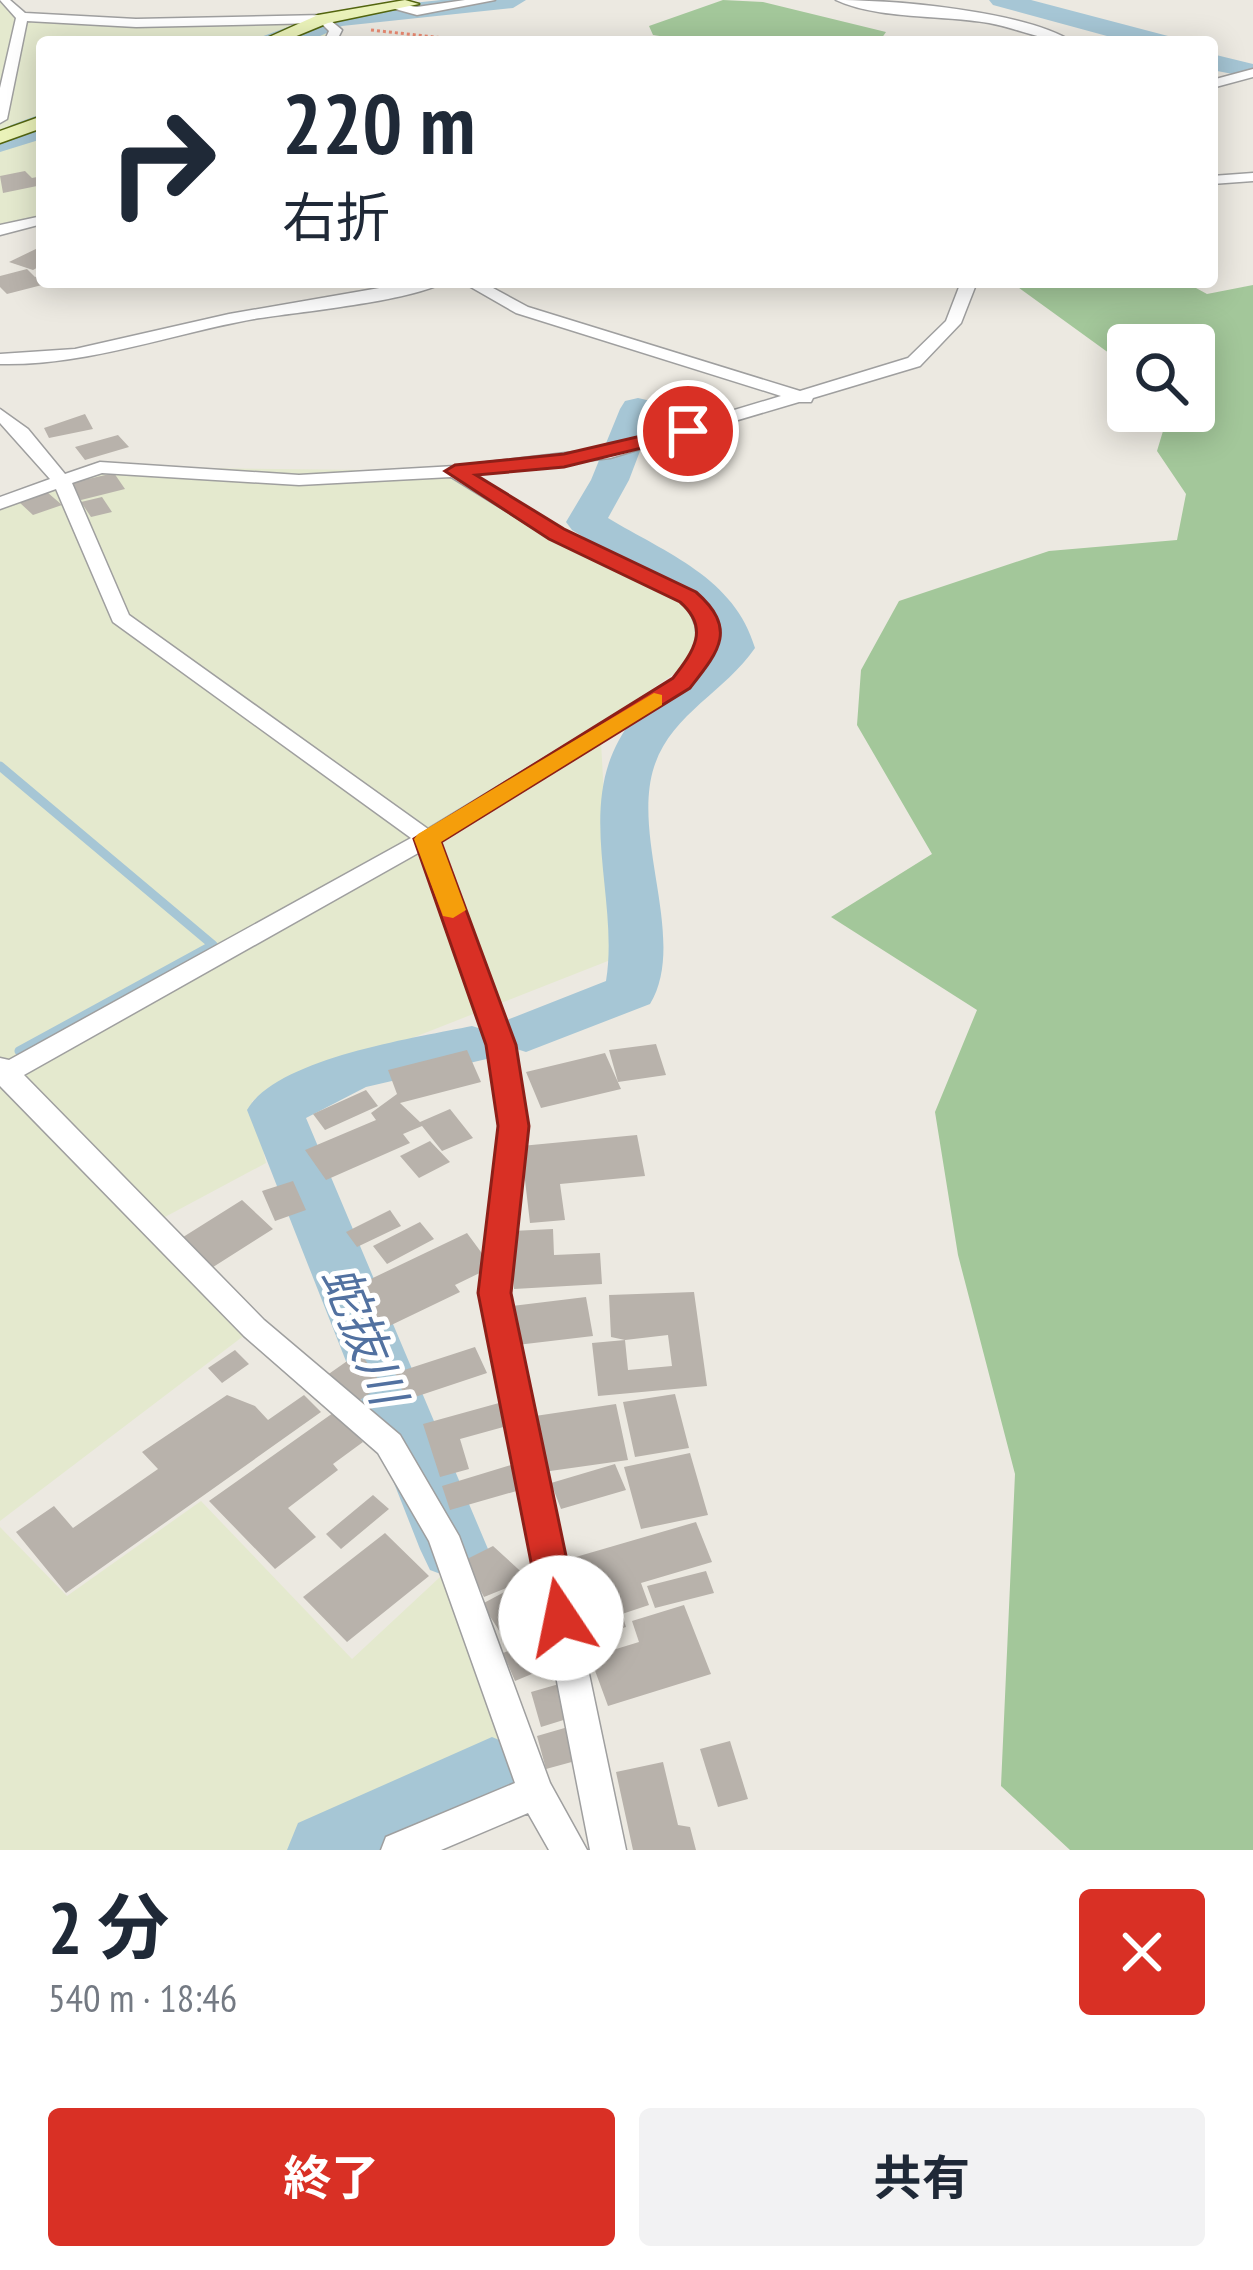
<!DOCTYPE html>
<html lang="ja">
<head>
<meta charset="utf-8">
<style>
  :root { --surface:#fff; --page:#f2f2f3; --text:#1f2937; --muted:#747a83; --accent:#d93025 }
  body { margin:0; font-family:"PT Sans Narrow","Noto Sans JP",sans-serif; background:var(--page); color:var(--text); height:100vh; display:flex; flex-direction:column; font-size:45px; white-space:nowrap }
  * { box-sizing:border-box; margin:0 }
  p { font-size:39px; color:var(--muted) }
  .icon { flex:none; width:66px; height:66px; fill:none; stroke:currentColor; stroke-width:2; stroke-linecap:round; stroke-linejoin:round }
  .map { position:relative; height:1850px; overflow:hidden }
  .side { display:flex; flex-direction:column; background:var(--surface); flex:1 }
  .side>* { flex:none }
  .guide { position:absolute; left:36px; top:36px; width:1182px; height:252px; border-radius:12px; box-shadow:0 6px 30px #0003; background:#fff; color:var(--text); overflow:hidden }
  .controls { position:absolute; left:1107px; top:324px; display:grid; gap:24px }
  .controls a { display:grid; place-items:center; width:108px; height:108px; border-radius:12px; background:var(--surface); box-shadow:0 6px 30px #0003; font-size:60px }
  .pin { position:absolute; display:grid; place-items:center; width:102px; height:102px; color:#fff; margin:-51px; border:6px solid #fff; border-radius:50%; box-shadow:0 3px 12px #0007 }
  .me { position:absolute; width:132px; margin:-66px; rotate:349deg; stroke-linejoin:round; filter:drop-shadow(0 0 9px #0008) }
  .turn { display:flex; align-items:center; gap:42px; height:252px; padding:0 48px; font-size:54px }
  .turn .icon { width:156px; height:156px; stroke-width:2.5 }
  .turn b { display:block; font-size:84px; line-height:102px }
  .round { display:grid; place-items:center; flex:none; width:126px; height:126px; border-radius:12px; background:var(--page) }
  .overview { display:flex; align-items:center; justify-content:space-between; height:204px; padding:0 48px }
  h1 { font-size:72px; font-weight:700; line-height:90px }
  .button { display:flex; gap:24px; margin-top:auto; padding:24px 48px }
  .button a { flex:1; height:138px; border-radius:12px; background:var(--accent); color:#fff; font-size:48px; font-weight:700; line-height:138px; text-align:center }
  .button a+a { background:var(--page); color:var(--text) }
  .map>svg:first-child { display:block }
  .farmland { fill:#e4e9ce }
  .forest { fill:#a3c79a }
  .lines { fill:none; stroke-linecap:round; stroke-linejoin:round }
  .stream-far1 { stroke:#a6c6d5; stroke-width:4.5 }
  .stream { stroke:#a6c6d5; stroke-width:9 }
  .river { fill:#a6c6d5; fill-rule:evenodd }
  .building { fill:#b8b2ab; fill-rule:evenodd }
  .street-casing { stroke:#9f9f9f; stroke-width:3 }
  .secondary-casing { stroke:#53650f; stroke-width:3 }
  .path { stroke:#eb8b73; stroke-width:3; stroke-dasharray:3 3; stroke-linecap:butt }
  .street { fill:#fff; fill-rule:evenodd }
  .secondary { fill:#eaf2b9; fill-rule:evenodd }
  .route { fill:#d93025; stroke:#8d1f18; stroke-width:3 }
  .slow { fill:#f59e0b }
  .labels { text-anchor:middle; stroke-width:10; stroke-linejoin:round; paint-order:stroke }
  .near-water-label { font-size:48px; font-style:italic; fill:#5271a0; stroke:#fff }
</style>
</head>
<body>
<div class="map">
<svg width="1253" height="1850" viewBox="0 0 1253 1850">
  <rect width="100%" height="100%" fill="#ece9e1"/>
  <!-- farmland -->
  <path class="farmland" d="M0 1 11 3 23 17 136 23 324 19 336 30 330 42H42V220L0 230Z
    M100 467 455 471 557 534 688 597 706 652 600 724 613 959 252 1101 266 1163 150 1225 254 1328 0 1521V503Z
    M201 1501 352 1659 454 1564 536 1792 399 1850H0V1527L67 1596Z"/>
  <!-- forest -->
  <path class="forest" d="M723 0 763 2 886 32 879 42H698L653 35 649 26Z
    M1011 282H1185L1207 294 1253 285V1850H1070L1001 1786 1015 1474 958 1255 935 1112 977 1010 831 917 932 854 857 725 861 670 899 601 1049 551 1177 540 1186 494 1157 451 1169 411H1194V392L1203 390 1194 385V345H1128V361L1113 356Z"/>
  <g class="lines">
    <!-- stream-far1 -->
    <path class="stream-far1" d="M254 42 294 27
      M12 127 42 116"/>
    <!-- stream -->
    <path class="stream" d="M0 766 213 945 19 1051"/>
    <!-- river -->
    <path class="river" d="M441 0H526L513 8 342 26 307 42H272L337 11Z
      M989 0H1031L1168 36 1172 42H1129L993 5Z
      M1212 54 1253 64V78L1212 70Z
      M42 120V139L0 152V133Z
      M638 398 651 401 656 409 629 480 608 518C666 553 735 578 755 648 725 692 671 714 654 767 631 839 688 941 650 1004L526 1052 507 1046 499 1033 507 1020 606 981C619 902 578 814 619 740 640 702 680 675 711 646 696 588 619 560 572 530L566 522 591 480 620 409 625 401Z
      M472 1026 491 1032 499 1045 491 1058 366 1087 306 1118 488 1549 478 1570 454 1579 430 1570 420 1549 247 1110C277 1058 415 1038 472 1026Z
      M492 1737 518 1748 529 1773 518 1798 408 1850H287L298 1823Z"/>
  </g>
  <!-- building -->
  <path class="building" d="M25 171 32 178 42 176V191L37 186 3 193 0 176Z
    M42 246V265L33 270 9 262Z
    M27 269 35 277 42 275V285L7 294 0 287V276Z
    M85 414 93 429 49 438 44 428Z
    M118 435 129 447 85 460 75 447Z
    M114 473 125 489 81 500 71 483Z
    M47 492 62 505 33 515 19 502Z
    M102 497 112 512 91 517 81 502Z
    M656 1044 666 1075 618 1082 609 1050Z
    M467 1050 481 1082 400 1103 420 1122 450 1109 473 1138 442 1151 422 1126 403 1134 410 1143 326 1180 305 1150 376 1120 371 1113 397 1094 388 1070Z
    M605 1053 621 1089 541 1108 526 1072Z
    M366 1090 378 1106 325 1130 313 1114Z
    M637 1135 645 1176 560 1184 565 1220 530 1223 521 1146Z
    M430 1141 450 1162 419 1178 400 1156Z
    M293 1181 306 1210 275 1221 262 1191Z
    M242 1200 273 1229 210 1269 180 1239Z
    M390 1210 401 1226 357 1247 346 1232Z
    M420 1222 434 1239 387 1264 373 1246Z
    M553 1229 554 1255 600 1253 602 1284 514 1289 512 1231Z
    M467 1233 492 1267 455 1285 460 1292 383 1329 354 1287Z
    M694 1292 707 1386 598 1396 592 1343 625 1340 611 1337 609 1295ZM668 1335 672 1366 628 1370 625 1340Z
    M586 1297 593 1336 517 1345 512 1306Z
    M475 1347 487 1373 406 1400 395 1373Z
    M235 1350 249 1364 222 1383 208 1368Z
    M360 1352 382 1385 357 1402 323 1378Z
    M675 1394 689 1448 635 1457 623 1402Z
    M227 1395 255 1406 268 1420 304 1395 321 1412 66 1593 16 1532 54 1506 73 1528 158 1469 142 1452Z
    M499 1403 507 1426 460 1439 469 1469 440 1477 423 1424Z
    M616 1404 628 1460 543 1472 535 1416Z
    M333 1413 363 1442 333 1464 338 1470 288 1508 316 1537 275 1569 209 1501Z
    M690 1453 708 1515 641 1529 624 1467Z
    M615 1464 626 1490 561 1509 551 1483Z
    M511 1465 520 1490 450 1510 442 1486Z
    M373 1495 389 1509 341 1549 326 1534Z
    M696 1522 712 1562 641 1583 649 1605 622 1614 626 1627 589 1637 562 1561Z
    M385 1533 429 1576 347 1642 303 1597Z
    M493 1546 529 1579 484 1597 465 1560Z
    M706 1571 714 1593 655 1608 647 1586Z
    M529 1579 549 1608 502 1635 482 1604Z
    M684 1605 711 1674 608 1706 590 1657 639 1642 632 1621Z
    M545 1636 558 1663 515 1681 503 1653Z
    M559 1684 570 1718 541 1727 531 1692Z
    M568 1727 579 1760 546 1769 537 1736Z
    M730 1741 748 1799 718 1807 700 1749Z
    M663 1762 678 1825 690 1827 696 1850H633L616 1772Z"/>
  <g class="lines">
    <defs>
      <path id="street" d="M0 0H10L25 13 136 19 324 15 342 30 336 42H324L329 31 321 23 136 27 27 21 7 119 0 123V88L16 18Z
        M465 0H495L417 15 388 7 394 3 417 7Z
        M836 0C895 0 1025 11 1073 42 1045 42 1017 28 989 23 944 15 875 19 836 0Z
        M1253 69V77L1212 88V80Z
        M1253 173V181L1212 184V176Z
        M42 216V224L0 235V225Z
        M414 282H444C413 301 297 312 254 319 170 334 87 366 0 364V354L75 349 229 314Z
        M462 282H482L528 307 800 391 908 358 946 321 961 282H977L961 323 920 366 813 398 811 402H799L610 458 473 474 564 530 695 593C732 631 719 650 689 687L439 841 514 1045 527 1126 509 1293 626 1850H590L481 1293 501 1126 488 1045 420 852 24 1075 264 1320 400 1435 459 1536 550 1783 587 1850H549L528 1813 441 1850H381L386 1837 515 1783 429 1541 378 1453 244 1336 0 1086V1058L9 1060 411 838 113 622 56 489 0 509V497L50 479 0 423V409L28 429 65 474 100 462 299 475 455 466 608 448 781 396 516 313ZM102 473 299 485 451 477 550 538 681 601C708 630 696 651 675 679L428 829 129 615 72 483Z"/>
      <path id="secondary" d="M405 0 419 4 328 23 282 42H258L318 15Z
        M42 116V128L0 143V131Z"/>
    </defs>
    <!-- street casing -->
    <use href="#street" class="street-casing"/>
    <!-- secondary casing -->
    <use href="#secondary" class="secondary-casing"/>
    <!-- path -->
    <path class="path" d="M371 30 480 42"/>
    <!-- street -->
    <use href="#street" class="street"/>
    <!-- secondary -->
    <use href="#secondary" class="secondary"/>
  </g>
  <!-- route -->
  <path class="route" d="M688 425 698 431 695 435 564 467 476 475 564 529 696 592C738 629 719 651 690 688L441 842 516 1045 529 1126 511 1293 579 1618 574 1630 561 1635 547 1630 542 1618 478 1293 498 1126 486 1045 414 839 673 678C694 651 710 628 680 602L549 539 445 471 455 465 564 454Z"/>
  <!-- slow -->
  <path class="slow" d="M654 693 662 695V705L441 842 466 910 453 918 443 916 414 839 418 834Z"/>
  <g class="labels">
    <!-- near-water labels -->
    <g class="near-water-label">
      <text transform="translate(364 1335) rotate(68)" y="17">蛇抜川</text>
    </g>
  </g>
</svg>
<div class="controls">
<a><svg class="icon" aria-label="search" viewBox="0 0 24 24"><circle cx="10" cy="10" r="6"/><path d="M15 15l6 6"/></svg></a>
</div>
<div class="pin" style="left:688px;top:431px;background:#d93025"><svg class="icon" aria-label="arrive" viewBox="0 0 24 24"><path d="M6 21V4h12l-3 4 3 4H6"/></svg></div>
<svg class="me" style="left:561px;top:1618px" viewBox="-20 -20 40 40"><circle r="19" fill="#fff"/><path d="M0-13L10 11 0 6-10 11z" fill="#d93025"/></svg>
<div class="guide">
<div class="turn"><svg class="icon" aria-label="right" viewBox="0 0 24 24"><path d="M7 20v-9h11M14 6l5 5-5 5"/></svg><div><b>220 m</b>右折</div></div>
</div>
</div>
<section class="side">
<div class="overview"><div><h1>2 分</h1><p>540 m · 18:46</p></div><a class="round" style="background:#d93025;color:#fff"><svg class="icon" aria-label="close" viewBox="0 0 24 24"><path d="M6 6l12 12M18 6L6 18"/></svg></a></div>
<div class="button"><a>終了</a><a>共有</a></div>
</section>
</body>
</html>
